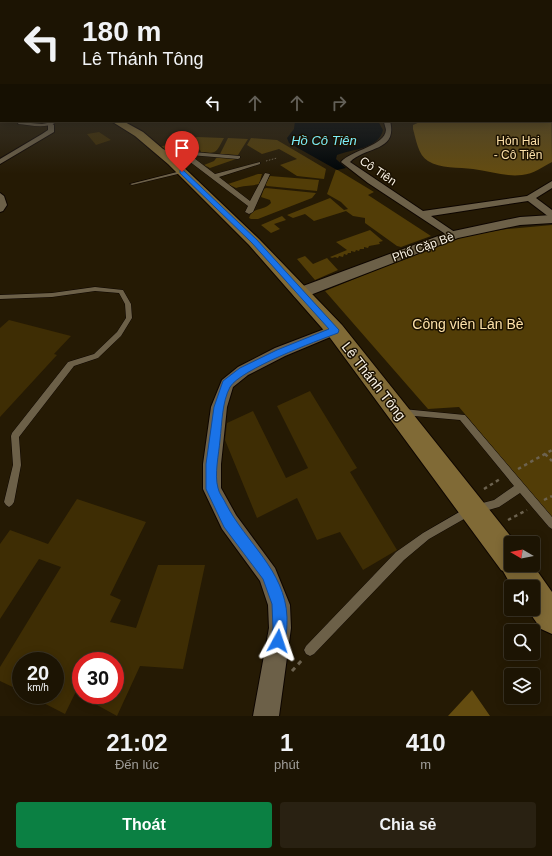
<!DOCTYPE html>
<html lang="vi">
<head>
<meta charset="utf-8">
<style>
  :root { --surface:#1c1403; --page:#292112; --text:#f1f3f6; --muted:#a09e9a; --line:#3a3325; --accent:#0b8043 }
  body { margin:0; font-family:Helvetica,sans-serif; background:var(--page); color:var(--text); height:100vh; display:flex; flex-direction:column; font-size:15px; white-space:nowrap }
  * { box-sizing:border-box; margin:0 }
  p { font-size:13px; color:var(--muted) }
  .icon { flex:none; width:22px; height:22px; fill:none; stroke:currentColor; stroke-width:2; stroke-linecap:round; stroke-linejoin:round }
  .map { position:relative; height:716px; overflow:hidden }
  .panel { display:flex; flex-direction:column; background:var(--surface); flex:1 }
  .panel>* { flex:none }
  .hud { position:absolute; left:0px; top:0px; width:552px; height:122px; box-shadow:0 2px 10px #0003,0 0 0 1px var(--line); background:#1c1403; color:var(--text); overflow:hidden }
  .needle { width:26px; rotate:279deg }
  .fabs { position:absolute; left:504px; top:536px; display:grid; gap:8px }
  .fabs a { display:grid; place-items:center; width:36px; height:36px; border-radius:4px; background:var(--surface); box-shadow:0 2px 10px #0003,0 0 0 1px var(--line); font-size:20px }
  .speed { position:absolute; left:12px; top:652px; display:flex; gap:8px; font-size:20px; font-weight:700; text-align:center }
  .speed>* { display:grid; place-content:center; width:52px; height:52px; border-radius:50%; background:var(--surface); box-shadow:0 2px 10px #0003,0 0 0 1px var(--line); line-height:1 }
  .speed small { font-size:10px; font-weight:400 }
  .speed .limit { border:6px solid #d22; background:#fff; color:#111 }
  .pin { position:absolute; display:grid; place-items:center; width:34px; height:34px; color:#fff; margin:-41px -17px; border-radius:50% 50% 50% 0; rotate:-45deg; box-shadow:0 0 4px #0007 }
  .pin .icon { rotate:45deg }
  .me { position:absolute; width:44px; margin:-22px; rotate:5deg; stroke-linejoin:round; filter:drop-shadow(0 0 3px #0008) }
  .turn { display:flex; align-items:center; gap:14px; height:84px; padding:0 16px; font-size:18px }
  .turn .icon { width:52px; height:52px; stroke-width:2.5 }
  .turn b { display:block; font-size:28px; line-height:34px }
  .lanes { display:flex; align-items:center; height:38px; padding:0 16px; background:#0003; justify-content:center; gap:20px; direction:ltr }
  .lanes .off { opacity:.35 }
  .eta { display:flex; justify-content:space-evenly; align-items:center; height:68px; text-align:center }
  .eta b { font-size:24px; font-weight:800; line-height:28px }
  .button { display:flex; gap:8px; margin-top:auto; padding:8px 16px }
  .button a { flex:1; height:46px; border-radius:4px; background:var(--accent); color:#fff; font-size:16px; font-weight:800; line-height:46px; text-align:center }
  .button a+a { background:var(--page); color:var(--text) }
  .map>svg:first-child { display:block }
  .green { fill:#523d07 }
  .forest { fill:#644c10 }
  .water { fill:#000507 }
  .building { fill:#3e2d04 }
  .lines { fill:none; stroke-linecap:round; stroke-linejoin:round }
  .service-casing { stroke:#0d0500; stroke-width:1 }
  .pedestrian-casing { stroke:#0d0500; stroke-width:1 }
  .minor-casing { stroke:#0d0500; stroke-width:2 }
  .tertiary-casing { stroke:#0d0500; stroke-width:2 }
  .secondary-casing { stroke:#0d0500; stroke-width:2 }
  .primary-casing { stroke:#0d0500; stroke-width:2 }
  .path-far2 { stroke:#6c624f; stroke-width:1; stroke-dasharray:1.5 1.5; stroke-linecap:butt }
  .path-far1 { stroke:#6c624f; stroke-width:2.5; stroke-dasharray:3.5 3.5; stroke-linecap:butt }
  .path { stroke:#6c624f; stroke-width:3; stroke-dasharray:4.5 4.5; stroke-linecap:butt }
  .service { fill:#6c6048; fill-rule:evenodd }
  .pedestrian { fill:#6c6048; fill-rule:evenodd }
  .minor { fill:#6c6048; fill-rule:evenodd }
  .tertiary { fill:#6c6048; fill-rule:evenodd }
  .secondary { fill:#806a36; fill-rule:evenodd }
  .primary { fill:#947425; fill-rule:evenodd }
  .route { fill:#1a73e8; stroke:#114b97 }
  .labels { text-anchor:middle; stroke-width:3; stroke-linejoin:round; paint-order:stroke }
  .far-park-label { font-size:12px; fill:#fce0a8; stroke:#1b1100 }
  .far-street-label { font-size:12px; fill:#f9f2e4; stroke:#1b1100 }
  .far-water-label { font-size:13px; font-style:italic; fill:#7cedf9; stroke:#1b1100 }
  .park-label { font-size:14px; fill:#fce0a8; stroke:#1b1100 }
  .street-label { font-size:14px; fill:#f9f2e4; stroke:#1b1100 }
</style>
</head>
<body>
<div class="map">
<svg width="552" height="716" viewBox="0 0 552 716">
  <rect width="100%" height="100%" fill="#251a04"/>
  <!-- green -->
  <path class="green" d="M197 137 224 138C216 152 218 154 201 152L200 150C191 147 187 149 179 151 174 152 167 151 162 150L159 147Z
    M228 138 248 139 238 155 220 154Z
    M251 138 277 140 326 169 324 179 297 176 280 165 297 159 279 149 262 154 247 145Z
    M217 157 236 159 210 168 204 165 214 161Z
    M336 169 374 192 368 195 431 236 401 247 397 246 365 223V218L353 216 346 211 314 221 305 214 293 218 287 215 330 198 344 210 348 209 341 202 327 194Z
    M258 174H262L259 184C251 186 244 185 236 188L228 184Z
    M270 176 319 180 317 191 267 186 265 185Z
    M264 189 266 188 316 193 312 198 258 219H251L249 218C253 206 263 212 271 203L270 200 261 197Z
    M282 216 286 220 274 224 280 229 271 233 261 225Z
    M552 225V518L459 407 428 409 325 291 457 237 507 229Z
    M370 230 383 241 379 242 380 244 369 246 368 248 364 247V249H360L359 251 356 250 355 252 351 251V253H348L347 255 344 254 343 257 339 256 338 258 335 257 332 258 330 257 347 250 336 242Z
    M305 256 313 264 327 258 338 270 315 280 297 259Z"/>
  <!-- forest -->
  <path class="forest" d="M551 81 552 162C542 167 534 174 522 175 505 177 489 171 473 169 459 167 440 169 428 161 418 155 416 139 413 129V125L422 121H551Z
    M472 690 490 716H448Z"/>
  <!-- water -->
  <path class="water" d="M295 121H378L383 130C379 149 352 149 337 155L336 159 346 168 337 170 289 143 287 138 294 129Z"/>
  <!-- building -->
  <path class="building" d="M99 132 111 140 96 145 87 134Z
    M9 320 71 336 54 354 57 355 0 417V328Z
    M310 391 357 468 350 472 397 550 363 570 340 532 317 540 297 498 257 518 225 440 227 423 253 411 286 478 308 468 277 406Z
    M77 499 146 522 110 595 121 600 110 622 136 628 158 565H205L183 669 140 666 117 716 79 695H115V661H81V681L65 714 28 695H55V661H21V691L0 681V667L61 567 39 559 0 619V544L10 530 48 544Z"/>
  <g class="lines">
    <defs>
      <path id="service" d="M19 122 42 124 53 122 55 123C45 129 29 125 18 124Z
        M181 171H182V173L132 185 130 184Z
        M95 287 123 290 131 304 132 318 121 336 98 358 74 366 19 437 21 465 14 502 12 505 9 507 6 505 4 502 13 465 11 436 12 433 68 362 94 354 117 332 126 318 125 304 119 293 95 291 52 297 0 299V295L52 293Z
        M403 409 465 415 552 517V529L549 527 520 493 499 507 478 513 475 511 473 508 475 505 494 500 514 486 460 420 403 415 400 414 399 412 400 410Z
        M468 507 471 509 473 512 471 515 429 539 404 560 314 654 310 656 306 654 304 650 306 646 396 552 423 533Z"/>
      <path id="pedestrian" d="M158 149 240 156V158L238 159 190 155 215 174 260 162V164L219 177 250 201 265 173 270 174 253 212 249 214 245 212 248 206 181 155 156 152V150Z"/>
      <path id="minor" d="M0 74H1V76H0Z
        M0 91 1 92V96L0 95Z
        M0 109H1V113H0Z
        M384 121H390C398 152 365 146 350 162L423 211 527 196 552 181V188L536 198 552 210V218L549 217 528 201 431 216 459 235 458 237H450L368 183 341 162C351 150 385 146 386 130 386 128 384 124 384 121Z
        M51 123 54 125V132L0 164V159L42 134 48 130V125Z
        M0 193 4 196 7 205 3 211 0 212Z
        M335 325 340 327 342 330 340 333 285 356 248 375 233 387 227 407 221 464V488L236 515 275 568 290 605 291 628 279 716H253L269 628 268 605 260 581 222 529 203 489V464L211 407 222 380 238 367 275 348Z"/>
      <path id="tertiary" d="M552 215V223L520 225 458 238 305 297 300 298 295 297 292 293 295 289 449 232 520 217Z"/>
      <path id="secondary" d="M111 121H123L143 132 176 160 259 239 342 325 516 543H511V565H533L552 592V634L541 629 527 609H533V587H512L503 571 501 570 328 335 249 245 168 164 135 136Z"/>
      <path id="primary" d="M0 80H1V86H0Z"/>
    </defs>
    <!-- service casing -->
    <use href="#service" class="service-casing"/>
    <!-- pedestrian casing -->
    <use href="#pedestrian" class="pedestrian-casing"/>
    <!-- minor casing -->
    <use href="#minor" class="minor-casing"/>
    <!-- tertiary casing -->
    <use href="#tertiary" class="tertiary-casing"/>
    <!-- secondary casing -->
    <use href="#secondary" class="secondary-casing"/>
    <!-- primary casing -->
    <use href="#primary" class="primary-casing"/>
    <!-- path-far2 -->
    <path class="path-far2" d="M266 161 277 158"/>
    <!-- path-far1 -->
    <path class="path-far1" d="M545 454 552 461
      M518 469 552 450
      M484 489 500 479
      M544 500 552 496
      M508 520 527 510"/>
    <!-- path -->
    <path class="path" d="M292 671 303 659"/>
    <!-- service -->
    <use href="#service" class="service"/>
    <!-- pedestrian -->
    <use href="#pedestrian" class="pedestrian"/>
    <!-- minor -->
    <use href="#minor" class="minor"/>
    <!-- tertiary -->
    <use href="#tertiary" class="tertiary"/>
    <!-- secondary -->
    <use href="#secondary" class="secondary"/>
    <!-- primary -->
    <use href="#primary" class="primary"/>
  </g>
  <!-- sky -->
  <linearGradient id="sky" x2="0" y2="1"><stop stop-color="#140e02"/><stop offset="0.43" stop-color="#403e3a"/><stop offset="1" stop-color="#403e3a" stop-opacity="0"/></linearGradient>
  <rect width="552" height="174" fill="url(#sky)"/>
  <!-- route -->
  <path class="route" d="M180 170H183L257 240 339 330 338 333C316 341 241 369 230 387 222 402 222 423 220 440 219 453 214 475 218 488 219 494 224 499 226 504 246 543 285 570 287 617 287 627 287 637 283 646L278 648 273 646 270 641 273 628 272 604 263 579 224 527 206 489V464L214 407 223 381 240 368 277 350 329 329 252 243 180 173Z"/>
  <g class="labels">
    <!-- far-park labels -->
    <g class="far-park-label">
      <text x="518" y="145">Hòn Hai<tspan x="518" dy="14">- Cô Tiên</tspan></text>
    </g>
    <!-- far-street labels -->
    <g class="far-street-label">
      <text transform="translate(378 171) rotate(34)" y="4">Cô Tiên</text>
      <text transform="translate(423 247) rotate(-20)" y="4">Phố Cặp Bè</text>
    </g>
    <!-- far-water labels -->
    <g class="far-water-label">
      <text x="324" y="145">Hồ Cô Tiên</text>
    </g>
    <!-- park labels -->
    <g class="park-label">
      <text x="468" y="329">Công viên Lán Bè</text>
    </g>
    <!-- street labels -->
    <g class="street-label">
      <text transform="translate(374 381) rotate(52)" y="5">Lê Thánh Tông</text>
    </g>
  </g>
</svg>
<div class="fabs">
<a><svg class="needle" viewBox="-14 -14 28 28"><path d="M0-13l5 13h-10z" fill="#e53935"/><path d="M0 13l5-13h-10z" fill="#a09e9a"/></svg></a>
<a><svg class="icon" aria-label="sound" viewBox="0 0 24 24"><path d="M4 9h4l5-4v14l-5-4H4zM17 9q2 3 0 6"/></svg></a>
<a><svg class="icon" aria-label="search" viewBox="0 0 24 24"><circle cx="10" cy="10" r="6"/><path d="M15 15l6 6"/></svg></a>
<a><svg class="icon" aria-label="layers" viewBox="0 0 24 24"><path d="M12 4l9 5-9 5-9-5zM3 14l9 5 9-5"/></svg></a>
</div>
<div class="speed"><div>20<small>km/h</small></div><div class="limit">30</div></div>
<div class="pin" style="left:182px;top:172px;background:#d93025"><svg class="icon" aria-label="arrive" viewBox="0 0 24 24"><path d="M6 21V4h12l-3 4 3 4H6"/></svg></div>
<svg class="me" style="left:278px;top:641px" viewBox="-20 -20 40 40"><path d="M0-17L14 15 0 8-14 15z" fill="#1a73e8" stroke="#fff" stroke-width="4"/></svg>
<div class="hud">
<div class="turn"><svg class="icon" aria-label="left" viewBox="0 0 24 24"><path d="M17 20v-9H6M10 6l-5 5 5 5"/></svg><div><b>180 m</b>Lê Thánh Tông</div></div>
<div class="lanes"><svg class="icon" aria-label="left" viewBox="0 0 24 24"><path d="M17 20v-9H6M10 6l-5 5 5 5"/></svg><svg class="icon off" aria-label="ahead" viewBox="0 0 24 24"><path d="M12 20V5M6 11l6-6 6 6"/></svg><svg class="icon off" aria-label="ahead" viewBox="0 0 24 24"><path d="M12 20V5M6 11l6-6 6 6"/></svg><svg class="icon off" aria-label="right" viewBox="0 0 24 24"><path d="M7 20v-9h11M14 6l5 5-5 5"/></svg></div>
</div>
</div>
<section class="panel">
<div class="eta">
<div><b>21:02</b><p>Đến lúc</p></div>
<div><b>1</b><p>phút</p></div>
<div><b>410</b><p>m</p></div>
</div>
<div class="button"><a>Thoát</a><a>Chia sẻ</a></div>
</section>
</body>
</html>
